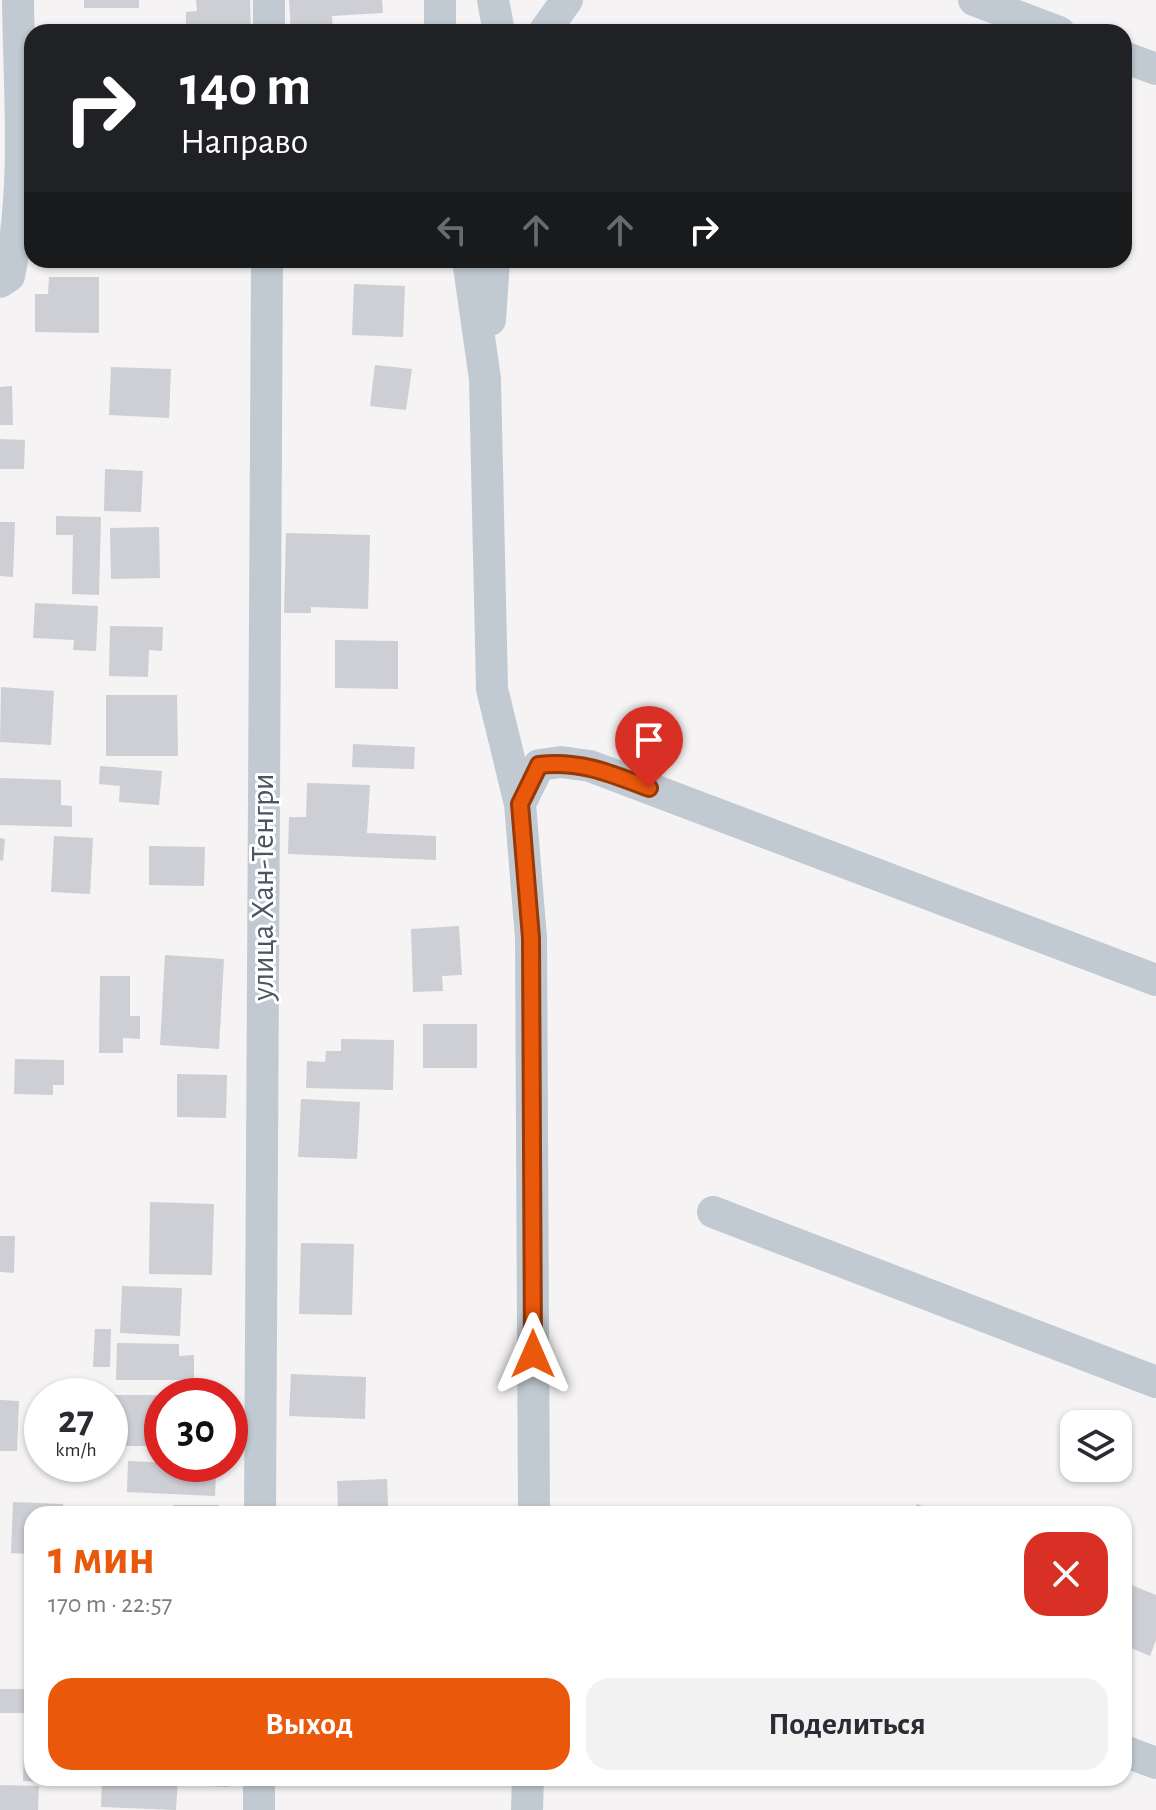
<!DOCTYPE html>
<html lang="ru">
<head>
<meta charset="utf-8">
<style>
  :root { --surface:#fff; --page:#f2f2f3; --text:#2b2b33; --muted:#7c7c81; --accent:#ea580c }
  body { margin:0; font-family:"Alegreya Sans",sans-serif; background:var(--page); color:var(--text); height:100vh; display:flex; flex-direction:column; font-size:30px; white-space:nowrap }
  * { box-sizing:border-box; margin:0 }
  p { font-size:26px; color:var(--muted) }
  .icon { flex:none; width:44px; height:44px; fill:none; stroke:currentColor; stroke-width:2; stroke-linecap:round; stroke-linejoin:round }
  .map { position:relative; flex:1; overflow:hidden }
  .side { position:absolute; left:24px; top:1506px; width:1108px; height:280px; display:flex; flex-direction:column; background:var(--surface); border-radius:24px; box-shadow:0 2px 6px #0004 }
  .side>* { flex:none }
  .hud { position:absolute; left:24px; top:24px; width:1108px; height:244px; border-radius:24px; box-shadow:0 2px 6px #0004; background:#202124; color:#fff; overflow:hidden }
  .fabs { position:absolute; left:1060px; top:1410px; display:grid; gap:16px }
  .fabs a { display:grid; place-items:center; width:72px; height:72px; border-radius:16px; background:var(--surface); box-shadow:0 2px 6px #0004; font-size:40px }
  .speed { position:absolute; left:24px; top:1378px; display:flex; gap:16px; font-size:40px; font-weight:700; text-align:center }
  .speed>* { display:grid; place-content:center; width:104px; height:104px; border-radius:50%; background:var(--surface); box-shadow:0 2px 6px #0004; line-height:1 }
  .speed small { font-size:20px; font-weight:400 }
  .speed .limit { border:12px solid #d22; background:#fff; color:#111 }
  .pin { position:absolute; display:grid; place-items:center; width:68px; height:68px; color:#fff; margin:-82px -34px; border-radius:50% 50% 50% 0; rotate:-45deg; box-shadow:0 0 8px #0007 }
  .pin .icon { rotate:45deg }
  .me { position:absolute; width:88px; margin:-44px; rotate:0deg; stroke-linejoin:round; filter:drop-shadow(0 0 6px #0008) }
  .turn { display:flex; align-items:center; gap:28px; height:168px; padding:0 24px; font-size:36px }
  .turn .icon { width:104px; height:104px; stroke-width:2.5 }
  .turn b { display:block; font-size:56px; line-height:68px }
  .lanes { display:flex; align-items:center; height:76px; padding:0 24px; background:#0003; justify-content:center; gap:40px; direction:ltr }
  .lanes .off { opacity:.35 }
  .round { display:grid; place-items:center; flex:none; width:84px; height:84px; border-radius:24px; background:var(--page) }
  .summary { display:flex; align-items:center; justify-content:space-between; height:136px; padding:0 24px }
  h1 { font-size:48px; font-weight:700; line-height:60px; color:var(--accent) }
  .action { display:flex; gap:16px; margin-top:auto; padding:16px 24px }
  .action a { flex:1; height:92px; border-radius:24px; background:var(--accent); color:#fff; font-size:32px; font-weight:700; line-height:92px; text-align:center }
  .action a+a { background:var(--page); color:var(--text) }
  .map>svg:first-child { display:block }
  .building { fill:#cdcfd5 }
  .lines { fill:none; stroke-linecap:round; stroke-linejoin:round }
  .street { stroke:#c1cad2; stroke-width:32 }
  .route-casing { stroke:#983908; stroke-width:20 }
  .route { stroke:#ea580c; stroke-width:14 }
  .labels { text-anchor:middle; stroke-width:6; stroke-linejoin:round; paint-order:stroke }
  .street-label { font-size:32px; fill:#4a5661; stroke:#fff }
</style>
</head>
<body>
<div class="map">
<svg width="1156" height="1810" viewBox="0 0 1156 1810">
  <rect width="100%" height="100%" fill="#f5f3f3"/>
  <!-- building -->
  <path class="building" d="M84 0H139V8H84Z
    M196 0H250L251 32H186V12L197 11Z
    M289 0H382L383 13 332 16 333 32H291Z
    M49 277H99V333L35 332V294H48Z
    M354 284 405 286 403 337 352 335Z
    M375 365 412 369 406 410 370 406Z
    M111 367 171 369 169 418 109 415Z
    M12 386 13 425H0V387Z
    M0 439 25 440 24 469H0Z
    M105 469 143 471 141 512 104 511Z
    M56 516 101 517 99 595 72 594 73 535H56Z
    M0 522H15L13 577 0 576Z
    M159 527 160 578 111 579 110 528Z
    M286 533 370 535 368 609 311 607V613H284Z
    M35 603 98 606 96 651 73 650 74 640 33 638Z
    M110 626 163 627 162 651 149 650 148 677 109 676Z
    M335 640 398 641V689L335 688Z
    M1 687 54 691 51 745 0 742Z
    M106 695H177L178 756H106Z
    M353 744 415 747 414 769 352 767Z
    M100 766 162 771 159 805 119 802 120 786 99 784Z
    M0 778 61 780V805L72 806V827L0 825Z
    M307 783 370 785 367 833 436 836V860L288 854 289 817H306Z
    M54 836 93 838 90 894 51 892Z
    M0 838 5 839 3 861 0 860Z
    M149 846 205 847 204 886 149 885Z
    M459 926 462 975 442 976 443 991 413 992 411 929Z
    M165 955 224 959 219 1049 160 1045Z
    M100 976H130V1016H140V1039L123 1038V1053H99Z
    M423 1024H477V1068H423Z
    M341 1039 394 1040 393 1090 306 1088 307 1061 325 1062 326 1051H341Z
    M15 1059 64 1060V1085H53V1095L14 1094Z
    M177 1074 227 1075 226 1118 177 1117Z
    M301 1099 360 1102 357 1159 298 1157Z
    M150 1202 214 1204 212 1275 149 1274Z
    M0 1236H15L14 1273 0 1272Z
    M301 1243 354 1244 352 1315 299 1314Z
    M122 1286 182 1288 180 1336 120 1333Z
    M95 1329H111L110 1367H93Z
    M117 1343 179 1344V1356L194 1355V1380H116Z
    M291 1374 366 1377 365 1419 289 1416Z
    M162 1395 160 1446H110V1395Z
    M0 1400 19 1401 17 1451H0Z
    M128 1461 192 1464V1474L216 1475 215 1496 127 1492Z
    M387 1479 388 1507 338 1509 337 1481Z
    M13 1502 63 1504V1514H32V1554L11 1553Z
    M917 1504 944 1514H913Z
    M173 1505H219L218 1514H173Z
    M1124 1582 1156 1595V1640L1150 1656 1124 1645Z
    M0 1689H32V1713H0Z
    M25 1728H32V1778H78V1783L23 1781Z
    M102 1778H178L176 1810 101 1807Z
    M209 1778H229L228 1787 209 1786Z
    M0 1785 39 1786 38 1810H0Z"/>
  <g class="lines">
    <!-- street -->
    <path class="street" d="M493 0 499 32
      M974 0 1059 32
      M269 32V0
      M440 32V0
      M544 32 567 0
      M1124 57 1156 69
      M468 260 485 379 492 689 520 804
      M0 282 9 276C28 186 19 91 18 0
      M490 320 494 260
      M713 1212 1156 1382
      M260 1514 267 260
      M534 1514 531 938 520 804 539 765 561 762 590 766 1156 980
      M1124 1751 1156 1763
      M259 1810V1778
      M527 1810 528 1778"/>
  </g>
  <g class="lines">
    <defs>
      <path id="route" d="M533 1354 531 938 520 804 539 765C580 760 612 774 649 788"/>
    </defs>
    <!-- route casing -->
    <use href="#route" class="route-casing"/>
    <!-- route -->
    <use href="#route" class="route"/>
  </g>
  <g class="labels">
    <!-- street labels -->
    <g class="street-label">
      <text transform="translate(262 887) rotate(-90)" y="11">улица Хан-Тенгри</text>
    </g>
  </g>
</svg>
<div class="fabs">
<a><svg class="icon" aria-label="layers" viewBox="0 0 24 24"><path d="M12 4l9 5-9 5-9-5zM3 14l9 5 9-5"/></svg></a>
</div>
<div class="speed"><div>27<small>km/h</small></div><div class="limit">30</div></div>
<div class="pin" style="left:649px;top:788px;background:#d93025"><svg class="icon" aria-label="arrive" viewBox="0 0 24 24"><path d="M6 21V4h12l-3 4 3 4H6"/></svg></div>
<svg class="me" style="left:533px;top:1354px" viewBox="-20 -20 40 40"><path d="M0-17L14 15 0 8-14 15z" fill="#ea580c" stroke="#fff" stroke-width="4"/></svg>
<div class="hud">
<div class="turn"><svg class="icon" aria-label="right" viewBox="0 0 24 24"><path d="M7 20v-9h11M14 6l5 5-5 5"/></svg><div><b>140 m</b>Направо</div></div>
<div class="lanes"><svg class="icon off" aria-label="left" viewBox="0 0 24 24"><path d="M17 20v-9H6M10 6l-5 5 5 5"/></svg><svg class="icon off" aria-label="ahead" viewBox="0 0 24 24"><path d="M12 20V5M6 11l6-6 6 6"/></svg><svg class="icon off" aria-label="ahead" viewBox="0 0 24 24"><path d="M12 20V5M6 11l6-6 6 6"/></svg><svg class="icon" aria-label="right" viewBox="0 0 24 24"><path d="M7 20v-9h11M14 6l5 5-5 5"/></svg></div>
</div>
<section class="side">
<div class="summary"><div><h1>1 мин</h1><p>170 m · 22:57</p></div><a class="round" style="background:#d93025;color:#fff"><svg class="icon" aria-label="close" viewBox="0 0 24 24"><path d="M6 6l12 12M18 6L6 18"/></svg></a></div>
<div class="action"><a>Выход</a><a>Поделиться</a></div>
</section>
</div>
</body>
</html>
